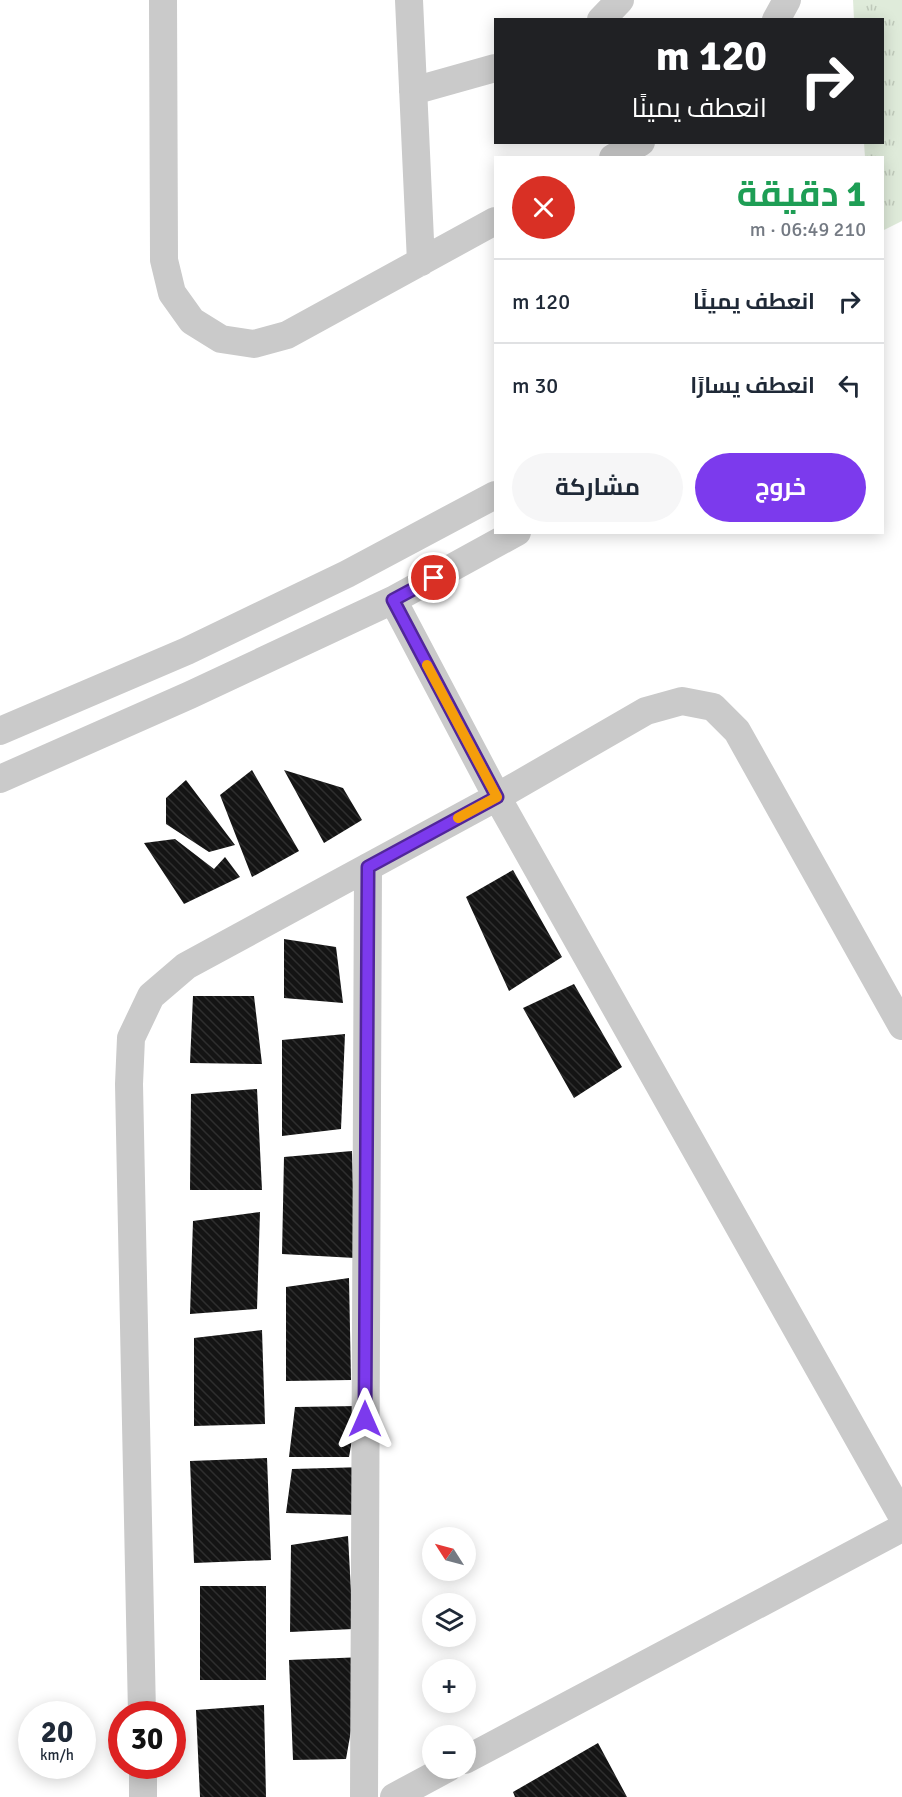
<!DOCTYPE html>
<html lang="ar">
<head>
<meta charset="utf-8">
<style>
  :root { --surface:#fff; --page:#f6f6f7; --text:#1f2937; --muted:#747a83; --line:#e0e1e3; --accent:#7c3aed }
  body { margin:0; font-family:Signika,Cairo,sans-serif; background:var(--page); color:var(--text); direction:rtl; height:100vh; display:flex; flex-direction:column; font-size:22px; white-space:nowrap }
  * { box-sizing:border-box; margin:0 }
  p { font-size:20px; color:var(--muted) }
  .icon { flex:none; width:33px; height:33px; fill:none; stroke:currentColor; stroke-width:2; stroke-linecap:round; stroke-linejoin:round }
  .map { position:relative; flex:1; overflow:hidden; direction:ltr }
  .details { position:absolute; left:494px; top:156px; width:390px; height:378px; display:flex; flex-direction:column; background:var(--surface); border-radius:0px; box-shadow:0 3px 15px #0003; direction:rtl }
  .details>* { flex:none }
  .top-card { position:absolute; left:494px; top:18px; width:390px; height:126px; border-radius:0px; box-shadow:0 3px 15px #0003; direction:rtl; background:#202124; color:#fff; overflow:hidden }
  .needle { width:39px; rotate:306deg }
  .tools { position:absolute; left:422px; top:1527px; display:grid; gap:12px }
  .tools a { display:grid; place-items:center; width:54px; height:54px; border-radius:50%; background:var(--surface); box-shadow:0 3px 15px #0003; font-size:30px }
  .speed { position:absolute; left:18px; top:1701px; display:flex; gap:12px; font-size:30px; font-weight:700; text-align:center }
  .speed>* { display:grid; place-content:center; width:78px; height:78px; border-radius:50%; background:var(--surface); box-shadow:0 3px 15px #0003; line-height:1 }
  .speed small { font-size:15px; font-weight:400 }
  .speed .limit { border:9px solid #d22; background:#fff; color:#111 }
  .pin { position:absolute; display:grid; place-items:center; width:51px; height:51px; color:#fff; margin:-26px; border:3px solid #fff; border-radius:50%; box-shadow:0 2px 6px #0007 }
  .me { position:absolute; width:66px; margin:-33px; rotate:0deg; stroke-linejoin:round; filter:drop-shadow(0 0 4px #0008) }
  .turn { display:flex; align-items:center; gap:21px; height:126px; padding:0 18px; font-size:27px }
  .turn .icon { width:78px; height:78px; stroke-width:2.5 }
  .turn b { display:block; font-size:42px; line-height:51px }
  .round { display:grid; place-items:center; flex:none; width:63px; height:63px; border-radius:32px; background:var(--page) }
  .summary { display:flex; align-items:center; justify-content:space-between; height:102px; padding:0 18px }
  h1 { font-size:36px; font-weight:700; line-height:45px; color:#1e9e55 }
  .action { display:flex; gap:12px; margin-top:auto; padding:12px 18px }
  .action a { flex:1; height:69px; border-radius:36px; background:var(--accent); color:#fff; font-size:24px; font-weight:700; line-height:69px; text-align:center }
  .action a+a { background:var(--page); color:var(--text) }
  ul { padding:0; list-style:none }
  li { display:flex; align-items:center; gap:18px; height:84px; padding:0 18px; border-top:2px solid var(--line) }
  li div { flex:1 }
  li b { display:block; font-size:22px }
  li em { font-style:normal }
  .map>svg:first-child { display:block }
  .grass { fill:url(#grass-tufts) }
  .building { fill:url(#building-back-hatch) }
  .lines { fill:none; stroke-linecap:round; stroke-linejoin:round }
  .street { stroke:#cacaca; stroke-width:28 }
  .route-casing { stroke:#51269a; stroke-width:15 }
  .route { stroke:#7c3aed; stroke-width:10 }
  .slow { stroke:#f59e0b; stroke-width:10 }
</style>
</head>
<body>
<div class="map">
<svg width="902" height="1797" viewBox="0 0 902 1797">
  <defs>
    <pattern id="grass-tufts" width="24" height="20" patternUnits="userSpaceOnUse" patternTransform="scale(1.5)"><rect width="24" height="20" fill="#dfebda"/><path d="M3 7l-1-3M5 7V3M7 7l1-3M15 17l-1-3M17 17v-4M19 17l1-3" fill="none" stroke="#c0cabb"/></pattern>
    <pattern id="building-back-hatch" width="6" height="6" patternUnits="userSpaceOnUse" patternTransform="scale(1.5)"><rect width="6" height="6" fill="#141414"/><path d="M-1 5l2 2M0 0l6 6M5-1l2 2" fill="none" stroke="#2e2e2e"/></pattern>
  </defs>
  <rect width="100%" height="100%" fill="#fff"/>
  <!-- grass -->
  <path class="grass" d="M853 0H902V221L882 231V158L865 157 864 143 882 142V20L854 19Z"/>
  <!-- building -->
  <path class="building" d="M252 770 299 851 252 877 220 795Z
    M284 770 343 788 362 820 324 843Z
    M186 780 235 845 209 852 166 824V798Z
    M175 839 214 869 225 857 240 877 184 904 144 843Z
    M513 870 562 957 509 991 466 897Z
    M284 939 336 947 343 1003 284 998Z
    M574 984 622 1067 574 1098 523 1008Z
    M193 996H254L262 1064 190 1063Z
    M345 1034 341 1129 282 1136V1040Z
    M257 1089 262 1190H190L191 1094Z
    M352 1151 355 1258 282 1254 284 1157Z
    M260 1212 257 1309 190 1314 193 1221Z
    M349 1278 351 1380 286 1381V1287Z
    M262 1330 265 1424 194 1426V1338Z
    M358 1406 349 1457H289L295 1407Z
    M267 1458 271 1560 194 1563 190 1461Z
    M365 1467 355 1515 286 1513 292 1469Z
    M348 1536 353 1629 290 1632 291 1545Z
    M200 1586H266V1680H200Z
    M364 1657 346 1759 293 1760 289 1660Z
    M264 1705 266 1797H200L196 1710Z
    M598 1743 627 1797H515L513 1792Z"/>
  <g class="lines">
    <!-- street -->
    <path class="street" d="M163 0 164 260 172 293 192 321 221 339 254 344 287 335 495 221
      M409 0 421 262
      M601 20 620 0
      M776 20 787 0
      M413 91 495 68
      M613 158 641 142
      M393 600 497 797 902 1516
      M0 731 187 651 347 574 495 495
      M0 779 190 695 393 600 517 532
      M142 1714 129 1084 131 1038 151 996 186 966 497 797 646 711 682 701 713 707 737 731 902 1026
      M465 1760 902 1528
      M143 1766V1797
      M364 1797 368 867
      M394 1797 448 1768"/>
  </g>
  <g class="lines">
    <defs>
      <path id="route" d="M365 1419 368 867 497 797 393 600 434 578"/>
    </defs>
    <!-- route casing -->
    <use href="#route" class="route-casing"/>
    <!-- route -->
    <use href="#route" class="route"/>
    <!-- slow -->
    <path class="slow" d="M427 665 497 797 458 818"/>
  </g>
</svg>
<div class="tools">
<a><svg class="needle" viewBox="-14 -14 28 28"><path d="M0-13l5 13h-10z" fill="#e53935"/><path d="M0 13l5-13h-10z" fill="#747a83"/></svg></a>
<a><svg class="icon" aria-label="layers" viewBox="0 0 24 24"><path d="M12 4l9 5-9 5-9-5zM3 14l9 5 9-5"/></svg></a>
<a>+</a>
<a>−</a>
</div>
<div class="speed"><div>20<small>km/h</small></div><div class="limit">30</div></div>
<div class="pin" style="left:434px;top:578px;background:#d93025"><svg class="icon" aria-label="arrive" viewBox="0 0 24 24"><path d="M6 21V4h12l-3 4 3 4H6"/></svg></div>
<svg class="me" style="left:365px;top:1419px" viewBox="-20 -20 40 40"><path d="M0-17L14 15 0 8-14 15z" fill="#7c3aed" stroke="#fff" stroke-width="4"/></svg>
<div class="top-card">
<div class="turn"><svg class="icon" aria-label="right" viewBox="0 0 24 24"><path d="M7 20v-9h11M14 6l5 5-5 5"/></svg><div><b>120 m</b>انعطف يمينًا</div></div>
</div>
<section class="details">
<div class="summary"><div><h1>1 دقيقة</h1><p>210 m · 06:49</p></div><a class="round" style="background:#d93025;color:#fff"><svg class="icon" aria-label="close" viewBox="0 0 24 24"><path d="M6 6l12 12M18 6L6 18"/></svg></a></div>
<ul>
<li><svg class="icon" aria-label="right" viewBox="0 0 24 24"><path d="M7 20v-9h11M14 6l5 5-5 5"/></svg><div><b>انعطف يمينًا</b></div><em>120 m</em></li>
<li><svg class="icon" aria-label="left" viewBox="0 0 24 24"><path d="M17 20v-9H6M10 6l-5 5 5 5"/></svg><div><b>انعطف يسارًا</b></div><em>30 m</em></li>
</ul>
<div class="action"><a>خروج</a><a>مشاركة</a></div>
</section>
</div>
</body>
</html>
